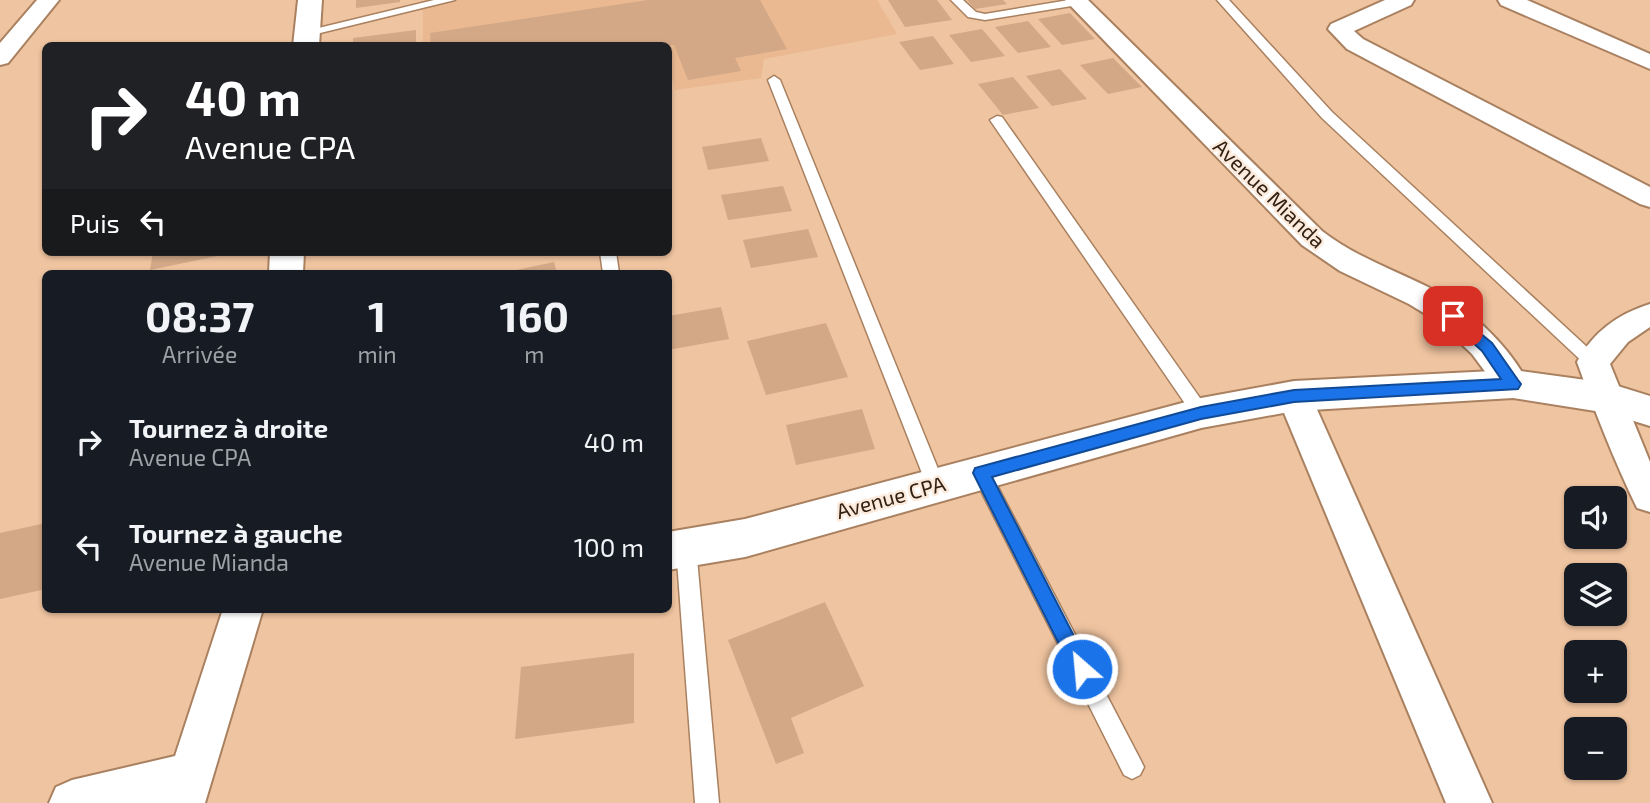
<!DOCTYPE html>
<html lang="fr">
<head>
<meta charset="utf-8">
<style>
  :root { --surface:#171b24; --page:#242831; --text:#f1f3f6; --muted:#9ea1a6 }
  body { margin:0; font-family:"Exo 2",sans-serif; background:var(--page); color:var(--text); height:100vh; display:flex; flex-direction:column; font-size:26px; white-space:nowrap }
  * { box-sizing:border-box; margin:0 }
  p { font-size:23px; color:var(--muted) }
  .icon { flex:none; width:38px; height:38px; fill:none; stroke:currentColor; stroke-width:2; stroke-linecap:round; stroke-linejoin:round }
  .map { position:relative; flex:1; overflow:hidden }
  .details { position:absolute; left:42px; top:270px; width:630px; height:343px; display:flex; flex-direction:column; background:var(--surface); border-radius:10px; box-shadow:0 2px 5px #0004 }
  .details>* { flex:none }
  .top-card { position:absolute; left:42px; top:42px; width:630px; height:214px; border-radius:10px; box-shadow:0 2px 5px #0004; background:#202124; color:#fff; overflow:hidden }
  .tools { position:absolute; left:1564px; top:486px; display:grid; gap:14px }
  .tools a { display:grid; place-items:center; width:63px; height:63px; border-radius:10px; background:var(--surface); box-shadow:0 2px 5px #0004; font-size:35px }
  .pin { position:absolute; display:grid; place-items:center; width:60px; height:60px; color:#fff; margin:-30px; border-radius:14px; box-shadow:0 4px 10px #0006 }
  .me { position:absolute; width:77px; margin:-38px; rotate:333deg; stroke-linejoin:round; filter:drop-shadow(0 0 5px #0008) }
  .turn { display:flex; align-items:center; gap:24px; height:147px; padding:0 28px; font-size:32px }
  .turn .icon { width:91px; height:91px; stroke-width:2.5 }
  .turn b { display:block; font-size:49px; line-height:60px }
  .then { display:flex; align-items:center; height:66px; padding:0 28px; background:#0003; gap:14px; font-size:26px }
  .eta { display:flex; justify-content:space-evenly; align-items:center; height:119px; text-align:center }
  .eta b { font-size:42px; font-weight:700; line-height:49px }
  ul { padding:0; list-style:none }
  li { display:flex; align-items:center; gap:21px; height:105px; padding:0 28px }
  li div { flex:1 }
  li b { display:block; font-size:26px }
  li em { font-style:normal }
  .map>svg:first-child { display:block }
  .built { fill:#eab991 }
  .building { fill:#d2a886 }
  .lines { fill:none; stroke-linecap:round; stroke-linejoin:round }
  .service-casing { stroke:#a98160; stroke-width:3 }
  .minor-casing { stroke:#a98160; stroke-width:4 }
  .tertiary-casing { stroke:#a98160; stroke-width:4 }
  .service { fill:#fff; fill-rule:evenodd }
  .minor { fill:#fff; fill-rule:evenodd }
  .tertiary { fill:#fff; fill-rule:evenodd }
  .route { fill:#1a73e8; stroke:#114b97; stroke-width:2 }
  .labels { text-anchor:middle; stroke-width:5; stroke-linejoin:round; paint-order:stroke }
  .street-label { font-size:21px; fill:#312113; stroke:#fceadc }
</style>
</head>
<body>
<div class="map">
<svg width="1650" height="803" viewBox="0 0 1650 803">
  <rect width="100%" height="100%" fill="#efc4a0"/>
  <!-- built -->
  <path class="built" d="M877 0 897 34 764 59 761 78 675 90 669 64 668 46 423 45V1L427 0Z"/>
  <!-- building -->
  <path class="building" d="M356 0H400V2L356 8Z
    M648 0H760L787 49 735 58 741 71 688 80 674 45 431 46 430 33Z
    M888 0H937L952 20 905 27Z
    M967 0H1003L1007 4 975 9Z
    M1070 13 1095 39 1062 45 1038 19Z
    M1028 21 1051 47 1018 53 995 27Z
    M982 29 1005 56 971 62 949 35Z
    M416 30V46H353V38Z
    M933 36 954 64 920 70 899 42Z
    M1113 58 1142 87 1108 94 1080 65Z
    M1060 69 1087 99 1052 106 1026 76Z
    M1013 77 1039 108 1003 115 978 84Z
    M761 138 769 161 708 170 702 147Z
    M783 186 792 211 728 220 721 195Z
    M808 229 818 257 751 268 743 240Z
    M153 252H232V253L150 270Z
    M554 262 557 273H507V272Z
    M721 307 729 339 668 350V316Z
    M826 323 848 377 766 395 747 341Z
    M862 409 875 449 796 465 786 425Z
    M46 523V589L0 599V533Z
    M825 602 864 686 791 718 804 753 776 764 728 640Z
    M634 653V723L515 739 521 667Z"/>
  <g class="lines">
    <defs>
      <path id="service" d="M434 0H455L308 36 302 32Z
        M951 0H963L976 12 985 14 1069 0 1084 2 1078 5 985 20 968 17Z
        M1217 0H1229L1332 112 1599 358 1601 362 1599 366H1587L1322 118Z
        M774 76 780 80 945 486 943 492 936 494 929 492 927 486 768 80Z
        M997 116 1002 117 1207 408 1210 413 1207 418H1195L990 120Z
        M600 252H616L619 273H603Z
        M981 465 988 468 1140 759 1144 767 1140 775 1132 779 1124 775 972 473 974 468Z
        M686 538 693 541 696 547 719 803H695L676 547 679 541Z"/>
      <path id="minor" d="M37 0H59L8 63 0 65V43Z
        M1065 0H1088L1322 231C1354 256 1392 269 1428 287 1469 308 1507 343 1529 384L1525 393 1513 397 1501 393 1472 354 1437 321 1409 304 1340 271 1302 245Z
        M1385 0H1414L1411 5 1354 31 1363 39 1650 187V207L1640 204 1347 49 1328 29 1331 24Z
        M1498 0H1527L1650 54V69L1501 5Z
        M1650 304V327L1628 342 1610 364 1650 462V512L1637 508C1614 460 1595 412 1577 362 1593 332 1618 314 1650 304Z
        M1294 383 1306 387 1311 396 1492 803H1446L1277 396 1282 387Z
        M223 609H263L205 803H49L56 787 72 780 175 756Z"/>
      <path id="tertiary" d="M298 0H322L319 46H293Z
        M270 252H304L303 273H269Z
        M1513 370 1608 383 1650 396V426L1608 413 1513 398 1294 411 1201 428 745 557 668 570V532L745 519 1201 398 1294 381Z"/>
    </defs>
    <!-- service casing -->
    <use href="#service" class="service-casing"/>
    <!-- minor casing -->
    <use href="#minor" class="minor-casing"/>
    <!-- tertiary casing -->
    <use href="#tertiary" class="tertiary-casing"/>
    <!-- service -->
    <use href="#service" class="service"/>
    <!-- minor -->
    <use href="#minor" class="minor"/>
    <!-- tertiary -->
    <use href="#tertiary" class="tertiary"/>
  </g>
  <!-- route -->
  <path class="route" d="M1453 311 1492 343 1518 380 1521 384 1518 389 1294 402 1201 419 992 477 1091 669 1088 676 1082 679 1075 676 973 473 975 468 1201 407 1294 390 1501 379 1482 351 1448 320 1445 316 1448 312Z"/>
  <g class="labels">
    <!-- street labels -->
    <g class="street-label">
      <text transform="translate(1269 194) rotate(44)" y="7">Avenue Mianda</text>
      <text transform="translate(891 498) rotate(-15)" y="7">Avenue CPA</text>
    </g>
  </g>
</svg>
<div class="tools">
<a><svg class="icon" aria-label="sound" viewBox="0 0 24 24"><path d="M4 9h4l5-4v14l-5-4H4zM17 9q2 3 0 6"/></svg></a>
<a><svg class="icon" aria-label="layers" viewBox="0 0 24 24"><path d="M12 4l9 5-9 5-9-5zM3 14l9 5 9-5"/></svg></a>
<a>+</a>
<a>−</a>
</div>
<div class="pin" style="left:1453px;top:316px;background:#d93025"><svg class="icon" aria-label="arrive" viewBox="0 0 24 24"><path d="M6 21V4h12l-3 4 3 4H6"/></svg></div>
<svg class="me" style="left:1082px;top:669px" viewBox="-20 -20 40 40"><circle r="17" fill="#1a73e8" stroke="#fff" stroke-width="3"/><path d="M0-11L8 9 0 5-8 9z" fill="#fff"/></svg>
<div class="top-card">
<div class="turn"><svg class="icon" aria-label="right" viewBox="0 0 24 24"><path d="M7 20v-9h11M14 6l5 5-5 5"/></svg><div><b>40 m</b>Avenue CPA</div></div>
<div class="then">Puis<svg class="icon" aria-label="left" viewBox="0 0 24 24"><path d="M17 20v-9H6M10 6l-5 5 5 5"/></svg></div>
</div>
<section class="details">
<div class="eta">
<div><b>08:37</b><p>Arrivée</p></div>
<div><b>1</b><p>min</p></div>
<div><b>160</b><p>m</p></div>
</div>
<ul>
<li><svg class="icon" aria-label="right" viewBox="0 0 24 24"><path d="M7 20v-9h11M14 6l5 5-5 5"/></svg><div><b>Tournez à droite</b><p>Avenue CPA</p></div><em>40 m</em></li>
<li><svg class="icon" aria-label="left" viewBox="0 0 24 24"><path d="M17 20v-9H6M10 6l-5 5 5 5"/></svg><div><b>Tournez à gauche</b><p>Avenue Mianda</p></div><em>100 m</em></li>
</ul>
</section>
</div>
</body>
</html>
